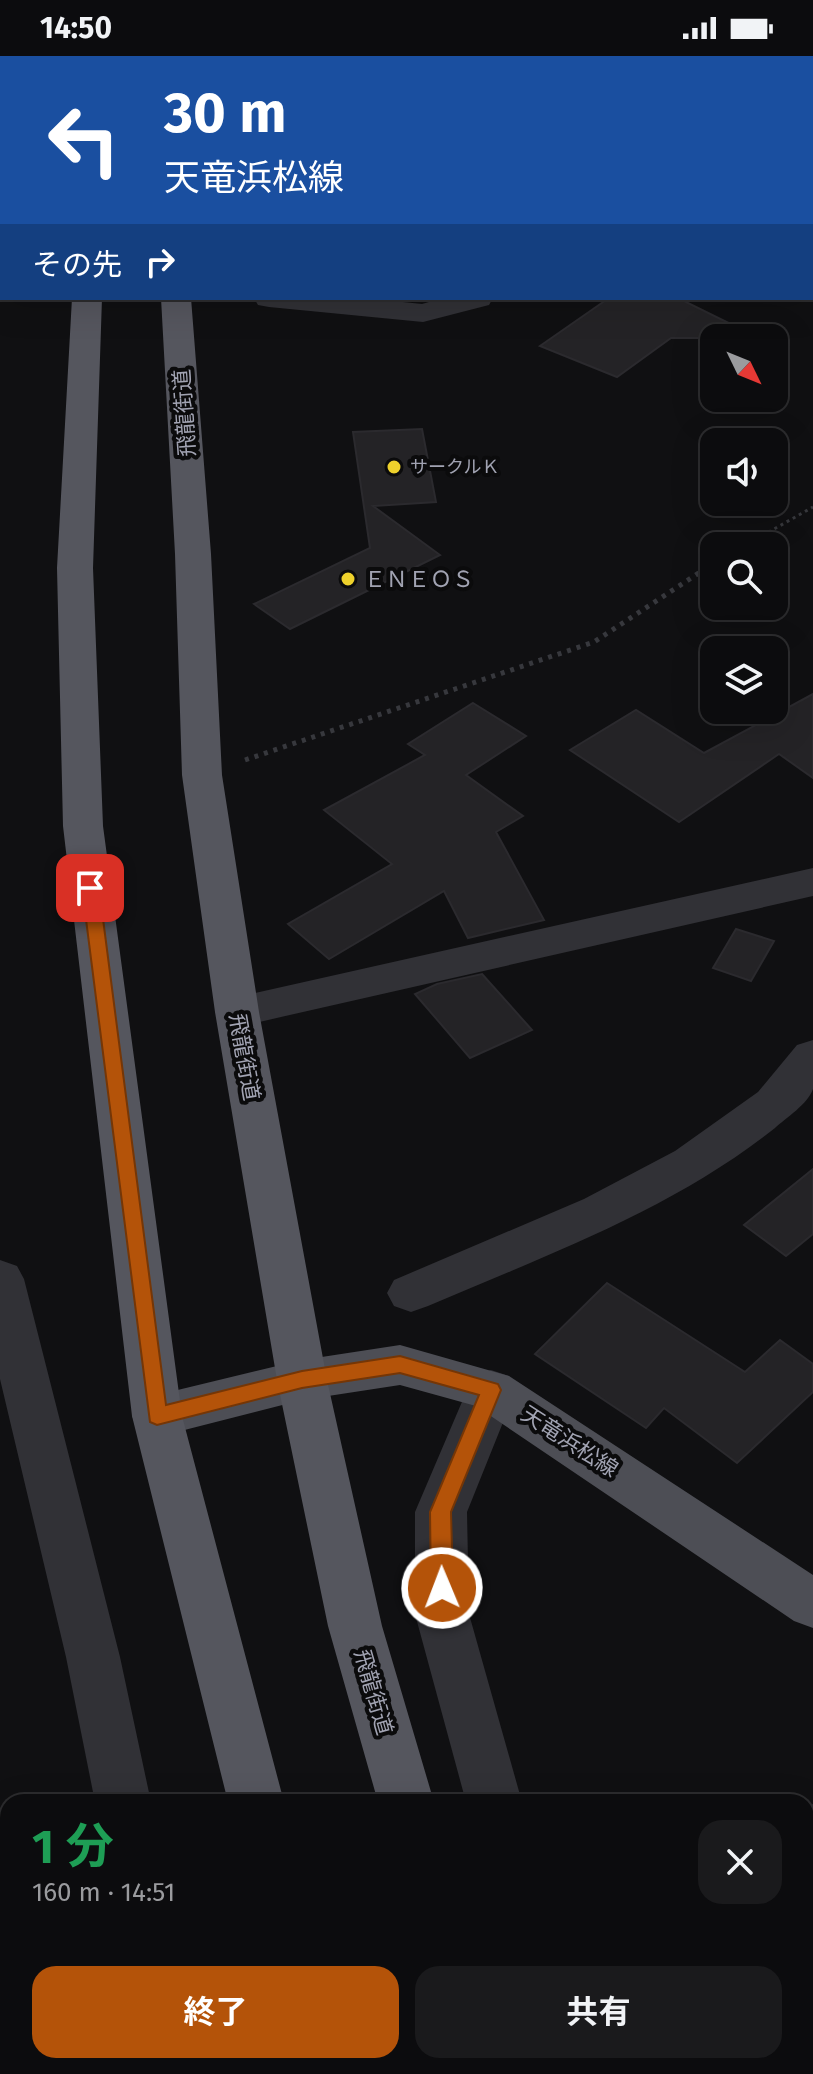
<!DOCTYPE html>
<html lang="ja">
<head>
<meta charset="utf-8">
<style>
  :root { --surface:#0c0c0e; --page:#1a1a1c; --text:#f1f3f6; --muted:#9a9b9e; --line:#2c2c2e; --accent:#b45309 }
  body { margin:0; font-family:"Fira Sans","Noto Sans JP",sans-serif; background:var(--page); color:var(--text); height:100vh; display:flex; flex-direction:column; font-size:30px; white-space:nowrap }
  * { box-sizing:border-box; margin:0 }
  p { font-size:26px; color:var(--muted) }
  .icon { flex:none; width:44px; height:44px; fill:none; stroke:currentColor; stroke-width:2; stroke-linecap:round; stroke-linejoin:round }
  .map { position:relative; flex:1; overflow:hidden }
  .side { position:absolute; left:0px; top:1738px; width:814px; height:280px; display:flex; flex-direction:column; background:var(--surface); border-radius:24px 24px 0 0; box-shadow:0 8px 32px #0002,0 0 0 2px var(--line) }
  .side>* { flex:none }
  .hud { position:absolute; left:0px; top:0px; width:814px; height:244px; box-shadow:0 8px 32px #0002,0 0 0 2px var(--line); background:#1a4fa0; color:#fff; overflow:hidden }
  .needle { width:52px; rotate:133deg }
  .controls { position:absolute; left:700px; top:268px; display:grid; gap:16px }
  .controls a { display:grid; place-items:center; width:88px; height:88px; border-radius:16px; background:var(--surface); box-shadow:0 8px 32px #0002,0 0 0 2px var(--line); font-size:40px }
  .pin { position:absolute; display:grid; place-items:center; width:68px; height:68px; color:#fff; margin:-34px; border-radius:16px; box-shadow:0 4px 12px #0006 }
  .me { position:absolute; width:88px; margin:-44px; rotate:359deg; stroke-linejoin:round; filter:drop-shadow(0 0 6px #0008) }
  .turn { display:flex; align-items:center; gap:28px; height:168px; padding:0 32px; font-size:36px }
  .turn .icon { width:104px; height:104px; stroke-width:2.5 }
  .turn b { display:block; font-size:56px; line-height:68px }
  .then { display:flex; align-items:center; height:76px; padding:0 32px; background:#0003; gap:16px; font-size:30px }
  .round { display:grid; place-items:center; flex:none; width:84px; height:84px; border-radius:24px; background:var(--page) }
  .headline { display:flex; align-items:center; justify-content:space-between; height:136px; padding:0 32px }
  h1 { font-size:48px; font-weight:700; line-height:60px; color:#1e9e55 }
  .action { display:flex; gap:16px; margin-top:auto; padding:16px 32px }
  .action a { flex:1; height:92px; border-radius:24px; background:var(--accent); color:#fff; font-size:32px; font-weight:700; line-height:92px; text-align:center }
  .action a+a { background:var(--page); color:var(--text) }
  .status { display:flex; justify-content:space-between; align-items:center; height:56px; padding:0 40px; background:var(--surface); direction:ltr }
  .status svg { height:22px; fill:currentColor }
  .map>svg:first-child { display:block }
  .building { fill:#242326; stroke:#2b2a2e; stroke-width:2 }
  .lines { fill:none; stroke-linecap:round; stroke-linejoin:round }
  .path-far1 { stroke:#37383d; stroke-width:3; stroke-dasharray:3 4; stroke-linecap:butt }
  .path { stroke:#37383d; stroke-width:5; stroke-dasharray:4 6; stroke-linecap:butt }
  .minor { fill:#313136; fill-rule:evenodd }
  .tertiary { fill:#313136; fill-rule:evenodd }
  .primary { fill:#4d4e55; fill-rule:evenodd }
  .trunk { fill:#55565e; fill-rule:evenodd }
  .route { fill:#b45309; stroke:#753606; stroke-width:2 }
  .poi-dot { fill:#eed12c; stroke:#0b0b0c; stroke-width:3 }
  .labels { text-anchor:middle; stroke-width:8; stroke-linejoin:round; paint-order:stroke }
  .far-poi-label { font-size:18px; fill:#a1a3b2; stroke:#0b0b0c; text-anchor:start }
  .street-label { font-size:22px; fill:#a1a3b2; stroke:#0b0b0c }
  .poi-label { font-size:22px; fill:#a1a3b2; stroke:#0b0b0c; text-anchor:start }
</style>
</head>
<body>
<div class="status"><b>14:50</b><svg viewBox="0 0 49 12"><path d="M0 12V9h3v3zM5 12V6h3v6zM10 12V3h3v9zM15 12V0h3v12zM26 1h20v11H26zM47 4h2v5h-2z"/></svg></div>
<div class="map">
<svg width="813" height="2018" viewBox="0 0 813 2018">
  <rect width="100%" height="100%" fill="#101012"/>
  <!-- building -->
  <path class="building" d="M609 242H678L759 282H671L617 321 540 290Z
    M422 373 436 446 373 450 440 499 290 573 254 548 370 492 353 376Z
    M813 638V722L779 698 679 766 570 694 636 654 704 697Z
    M473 647 526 680 466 719 523 760 496 776 544 864 468 882 444 835 329 903 288 868 392 808 324 754 425 699 408 688Z
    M736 873 774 885 751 925 713 912Z
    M482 918 532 974 470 1002 415 938 437 928Z
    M813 1113V1178L786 1200 744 1169Z
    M607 1227 745 1316 780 1284 813 1308V1336L737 1407 664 1352 646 1372 535 1298Z"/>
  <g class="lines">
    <!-- path-far1 -->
    <path class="path-far1" d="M744 490 813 451"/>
    <!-- path -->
    <path class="path" d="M245 704 594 586 714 507"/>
    <!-- minor -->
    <path class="minor" d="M465 0H491L492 2H466Z
      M813 812V840L237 971 222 967 215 956 222 945 237 941Z
      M813 984C813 998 813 1020 813 1033 808 1048 786 1062 775 1072 672 1154 547 1199 428 1250L411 1256 394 1250 387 1237 394 1224 584 1143 675 1095 758 1036 797 989Z
      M813 1748V1804L806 1807V1751Z"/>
    <!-- tertiary -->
    <path class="tertiary" d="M812 91H813V109H812Z
      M254 242H364L422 248 443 242H493L489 249 423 266 269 251 258 249Z
      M0 1204 17 1210 24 1223 120 1601 151 1746H95L66 1601 0 1323Z
      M491 1314 509 1320 516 1334 467 1456 469 1558 522 1746H466L415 1558V1456L473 1320Z
      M148 2010H210L212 2018H150Z
      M538 2010H600L603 2018H541Z"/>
    <!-- primary -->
    <path class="primary" d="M0 212H2V231H0Z
      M400 1289 509 1320 813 1519V1572L794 1565 476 1350 400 1329 302 1344 157 1381 139 1375 132 1360 139 1345 157 1339 302 1304Z"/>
    <!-- trunk -->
    <path class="trunk" d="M72 242H102L93 512 103 770 182 1360 284 1746H228L132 1360 63 770 57 512Z
      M161 242H191L211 498 222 719 259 956 327 1324 382 1570 434 1746H378L328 1570 277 1324 215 956 182 719 175 498Z
      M292 2010H354L357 2018H295Z
      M451 2010H513L516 2018H454Z"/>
  </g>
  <!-- route -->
  <path class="route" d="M90 827 99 832 166 1349 302 1315 400 1300 498 1328 501 1334 451 1456 453 1532 450 1539 442 1542 434 1539 431 1532 430 1456 479 1339 400 1317 302 1332 157 1369 150 1366 82 832Z"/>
  <!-- markers -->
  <g class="poi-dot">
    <circle cx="394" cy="411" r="8"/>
    <circle cx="348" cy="523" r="8"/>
  </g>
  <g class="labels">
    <!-- far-poi labels -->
    <g class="far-poi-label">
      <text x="410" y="417">サークルＫ</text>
    </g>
    <!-- street labels -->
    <g class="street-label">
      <text transform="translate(184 357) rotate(-94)" y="8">飛龍街道</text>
      <text transform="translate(245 1001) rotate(80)" y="8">飛龍街道</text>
      <text transform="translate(570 1385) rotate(33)" y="8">天竜浜松線</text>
      <text transform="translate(374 1636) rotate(74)" y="8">飛龍街道</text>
    </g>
    <!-- poi labels -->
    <g class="poi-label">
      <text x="364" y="531">ＥＮＥＯＳ</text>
    </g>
  </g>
</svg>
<div class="controls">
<a><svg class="needle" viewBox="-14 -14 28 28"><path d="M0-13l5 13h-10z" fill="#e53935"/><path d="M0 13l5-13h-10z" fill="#9a9b9e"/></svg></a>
<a><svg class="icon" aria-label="sound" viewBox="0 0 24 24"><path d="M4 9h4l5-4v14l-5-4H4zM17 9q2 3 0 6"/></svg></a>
<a><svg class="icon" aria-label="search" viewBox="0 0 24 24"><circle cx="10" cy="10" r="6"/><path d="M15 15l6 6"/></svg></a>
<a><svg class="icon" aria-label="layers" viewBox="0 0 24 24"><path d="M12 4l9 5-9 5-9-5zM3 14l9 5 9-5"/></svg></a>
</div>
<div class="pin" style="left:90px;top:832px;background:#d93025"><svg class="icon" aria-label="arrive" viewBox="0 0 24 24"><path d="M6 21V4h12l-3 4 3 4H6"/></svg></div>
<svg class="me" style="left:442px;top:1532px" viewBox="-20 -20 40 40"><circle r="17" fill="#b45309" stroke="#fff" stroke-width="3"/><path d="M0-11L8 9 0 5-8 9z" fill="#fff"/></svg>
<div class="hud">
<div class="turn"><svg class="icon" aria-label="left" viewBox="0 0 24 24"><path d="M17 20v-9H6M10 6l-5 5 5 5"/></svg><div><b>30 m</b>天竜浜松線</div></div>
<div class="then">その先<svg class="icon" aria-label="right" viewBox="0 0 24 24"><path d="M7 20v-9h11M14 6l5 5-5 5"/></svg></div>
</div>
<section class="side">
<div class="headline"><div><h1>1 分</h1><p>160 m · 14:51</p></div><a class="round"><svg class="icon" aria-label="close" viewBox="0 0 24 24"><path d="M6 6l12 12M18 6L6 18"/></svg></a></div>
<div class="action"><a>終了</a><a>共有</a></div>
</section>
</div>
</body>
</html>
